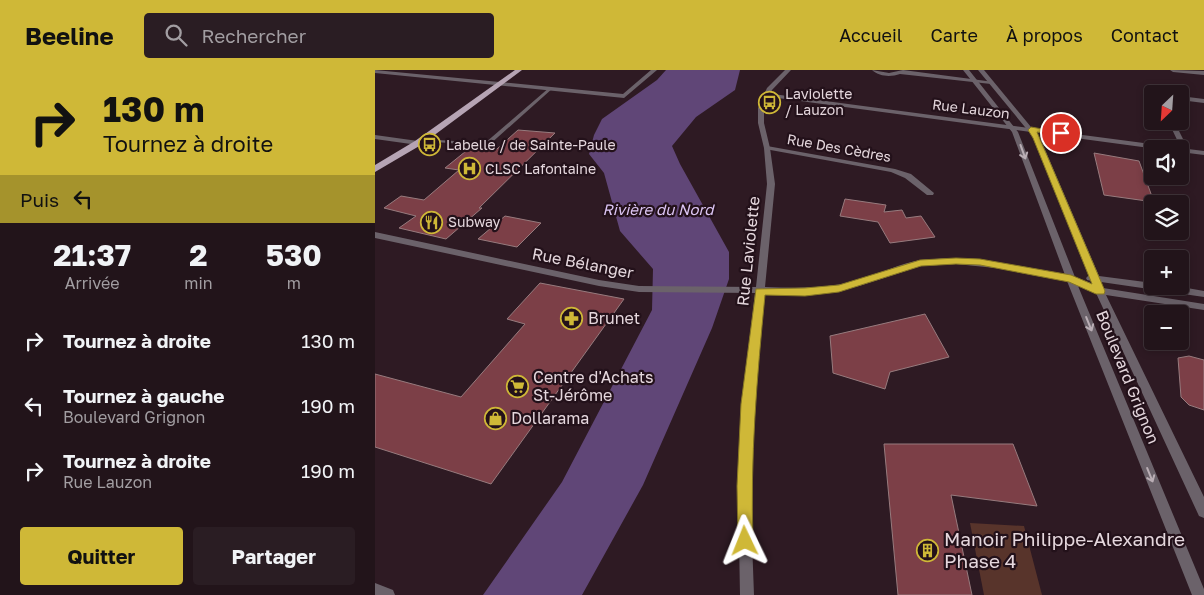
<!DOCTYPE html>
<html lang="fr">
<head>
<meta charset="utf-8">
<style>
  :root { --surface:#22141a; --page:#2a1d23; --text:#f1f3f6; --muted:#a29ea2; --line:#3f3339; --accent:#cfb837 }
  body { margin:0; font-family:"Golos Text",sans-serif; background:var(--page); color:var(--text); height:100vh; display:flex; flex-direction:column; font-size:19px; white-space:nowrap }
  * { box-sizing:border-box; margin:0 }
  p { font-size:16px; color:var(--muted) }
  .icon { flex:none; width:28px; height:28px; fill:none; stroke:currentColor; stroke-width:2; stroke-linecap:round; stroke-linejoin:round }
  .map { position:relative; flex:1; overflow:hidden }
  .side { display:flex; flex-direction:column; background:var(--surface); width:375px }
  .side>* { flex:none }
  .banner { background:#cfb837; color:#111; overflow:hidden }
  .needle { width:32px; rotate:205deg }
  .controls { position:absolute; left:769px; top:15px; display:grid; gap:10px }
  .controls a { display:grid; place-items:center; width:45px; height:45px; border-radius:5px; background:var(--surface); box-shadow:0 2px 8px #0003,0 0 0 1px var(--line); font-size:25px }
  .pin { position:absolute; display:grid; place-items:center; width:42px; height:42px; color:#fff; margin:-21px; border:2px solid #fff; border-radius:50%; box-shadow:0 1px 5px #0007 }
  .me { position:absolute; width:55px; margin:-28px; rotate:358deg; stroke-linejoin:round; filter:drop-shadow(0 0 4px #0008) }
  .turn { display:flex; align-items:center; gap:18px; height:105px; padding:0 20px; font-size:22px }
  .turn .icon { width:65px; height:65px; stroke-width:2.5 }
  .turn b { display:block; font-size:35px; line-height:42px }
  .then { display:flex; align-items:center; height:48px; padding:0 20px; background:#0003; gap:10px; font-size:19px }
  .eta { display:flex; justify-content:space-evenly; align-items:center; height:85px; text-align:center }
  .eta b { font-size:30px; font-weight:700; line-height:35px }
  .action { display:flex; gap:10px; margin-top:auto; padding:10px 20px }
  .action a { flex:1; height:58px; border-radius:5px; background:var(--accent); color:#111; font-size:20px; font-weight:700; line-height:58px; text-align:center }
  .action a+a { background:var(--page); color:var(--text) }
  ul { padding:0; list-style:none }
  li { display:flex; align-items:center; gap:15px; height:65px; padding:0 20px }
  li div { flex:1 }
  li b { display:block; font-size:19px }
  li em { font-style:normal }
  header { display:flex; align-items:center; gap:30px; box-sizing:border-box; height:70px; padding:0 25px; background:var(--accent); color:#111 }
  header strong { font-size:24px }
  nav { display:flex; gap:28px; margin-inline-start:auto; font-size:18px }
  .search { width:350px; height:45px; background:var(--page); display:flex; align-items:center; gap:12px; box-sizing:border-box; padding:0 18px; border-radius:5px; color:var(--muted); font-size:19px }
  main { display:flex; flex:1; min-height:0 }
  .map>svg:first-child { display:block }
  .green { fill:#58342b }
  .water { fill:#604677 }
  .building { fill:#7c3f47; stroke:#977b7e }
  .lines { fill:none; stroke-linecap:round; stroke-linejoin:round }
  .service { fill:#6b626a; fill-rule:evenodd }
  .minor { fill:#6b626a; fill-rule:evenodd }
  .tertiary { fill:#6b626a; fill-rule:evenodd }
  .primary { fill:#b6a4b4; fill-rule:evenodd }
  .oneway { stroke:#baaeb5 }
  .route { fill:#cfb837; stroke:#877824 }
  .labels { text-anchor:middle; stroke-width:4.5; stroke-linejoin:round; paint-order:stroke }
  .far-poi-label { font-size:14px; fill:#e5d7dd; stroke:#23111a; text-anchor:start }
  .far-street-label { font-size:14px; fill:#e5d7dd; stroke:#23111a }
  .far-water-label { font-size:15px; font-style:italic; fill:#dcc5f4; stroke:#23111a }
  .street-label { font-size:16px; fill:#e5d7dd; stroke:#23111a }
  .poi-label { font-size:16px; fill:#e5d7dd; stroke:#23111a; text-anchor:start }
  .near-poi-label { font-size:19px; fill:#e5d7dd; stroke:#23111a; text-anchor:start }
</style>
</head>
<body>
<header>
<strong>Beeline</strong>
<div class="search"><svg class="icon" aria-label="search" viewBox="0 0 24 24"><circle cx="10" cy="10" r="6"/><path d="M15 15l6 6"/></svg>Rechercher</div>
<nav><a>Accueil</a><a>Carte</a><a>À propos</a><a>Contact</a></nav>
</header>
<main>
<section class="side">
<div class="banner">
<div class="turn"><svg class="icon" aria-label="right" viewBox="0 0 24 24"><path d="M7 20v-9h11M14 6l5 5-5 5"/></svg><div><b>130 m</b>Tournez à droite</div></div>
<div class="then">Puis<svg class="icon" aria-label="left" viewBox="0 0 24 24"><path d="M17 20v-9H6M10 6l-5 5 5 5"/></svg></div>
</div>
<div class="eta">
<div><b>21:37</b><p>Arrivée</p></div>
<div><b>2</b><p>min</p></div>
<div><b>530</b><p>m</p></div>
</div>
<ul>
<li><svg class="icon" aria-label="right" viewBox="0 0 24 24"><path d="M7 20v-9h11M14 6l5 5-5 5"/></svg><div><b>Tournez à droite</b></div><em>130 m</em></li>
<li><svg class="icon" aria-label="left" viewBox="0 0 24 24"><path d="M17 20v-9H6M10 6l-5 5 5 5"/></svg><div><b>Tournez à gauche</b><p>Boulevard Grignon</p></div><em>190 m</em></li>
<li><svg class="icon" aria-label="right" viewBox="0 0 24 24"><path d="M7 20v-9h11M14 6l5 5-5 5"/></svg><div><b>Tournez à droite</b><p>Rue Lauzon</p></div><em>190 m</em></li>
</ul>
<div class="action"><a>Quitter</a><a>Partager</a></div>
</section>
<div class="map">
<svg width="829" height="525" viewBox="0 0 829 525">
  <rect width="100%" height="100%" fill="#2e1a23"/>
  <!-- green -->
  <path class="green" d="M595 453 649 456 667 525H609Z"/>
  <!-- water -->
  <path class="water" d="M291 0H365L360 20 321 47 297 76 305 94 354 182V209L337 258 268 415 207 525H108L187 412 277 240 278 199 245 161 229 103 214 84 219 65 227 49 282 10Z"/>
  <!-- building -->
  <path class="building" d="M143 60 180 63 104 138H107L71 169 24 158 41 146 9 138 26 126 49 130 84 100 70 98 96 77 122 79Z
    M719 83 764 91 779 132 729 125Z
    M470 129 511 135 509 142 527 140 531 148 546 146 560 167 515 173 503 152 465 146Z
    M130 146 166 153 142 177 103 169Z
    M165 213 249 229 116 414 0 377V304L86 327 150 254 132 249Z
    M550 244 574 287 515 302 510 319 458 303 455 266Z
    M814 286 829 290V340L814 335 806 327 803 288Z
    M509 374H638L662 436 576 425 597 525H523Z"/>
  <g class="lines">
    <!-- service -->
    <path class="service" d="M175 17 178 18 113 76 48 71 46 70 48 69 110 73Z"/>
    <!-- minor -->
    <path class="minor" d="M0 0 248 24 276 0H282L249 28 0 3Z
      M497 0 514 3 528 0 619 12 616 14 525 4C516 7 505 7 497 0Z
      M390 23 799 77 802 79H782L388 26 387 25Z
      M805 26 829 29V33L805 30Z
      M793 51H799L813 79 829 81V85L805 82V79H803L806 78Z
      M0 65 43 71 46 73 43 75 0 69Z
      M392 76 520 99 536 104 559 123 558 125H552L530 108 516 102 390 79 389 78Z
      M0 513 18 520 20 525H0Z"/>
    <!-- tertiary -->
    <path class="tertiary" d="M410 0H416L397 20 389 38V53L395 78 400 114 390 217C422 218 453 219 484 210 504 204 526 193 546 190 594 184 643 196 690 205L637 62 588 0H594L643 62 700 207 718 214 717 211 712 210 711 208 714 205 713 200 659 68 603 0H609L665 68 724 206 778 213V216H801L829 221V227L726 212 728 218 829 234V240L731 225 829 427V448L824 446 721 223 703 216 829 519V525H817L692 211 630 199 581 194 546 196 484 216 445 224H389L379 334 375 416 379 525H365L363 416 367 334 380 223 264 222 224 216 0 168V162L224 210 264 216 381 217 392 114 389 78 383 53V38L392 18Z
      M795 0 829 1V5L798 2Z"/>
    <!-- primary -->
    <path class="primary" d="M140 0H147L46 75 0 102V95L40 71Z"/>
  </g>
  <!-- one-way arrows -->
  <defs><path id="oneway-shaft" d="M-6 0H5M1.5-3L5.5 0L1.5 3" fill="none" stroke-width="1.6" stroke-linecap="round" stroke-linejoin="round" transform="scale(1.25)"/></defs>
  <g class="oneway">
    <use href="#oneway-shaft" transform="translate(648 82) rotate(70)"/>
    <use href="#oneway-shaft" transform="translate(714 254) rotate(68)"/>
    <use href="#oneway-shaft" transform="translate(775 405) rotate(68)"/>
  </g>
  <!-- route -->
  <path class="route" d="M656 57 690 63 686 66 662 62 730 221 729 224H721L694 212 605 195 581 194 546 196 464 222 430 226 390 225C382 307 375 388 378 471L376 476 370 478 365 476 363 471 362 416 366 334 381 219 430 218 464 215 545 190 581 188 605 189 696 205 717 214 658 68 653 60Z"/>
  <!-- icons -->
  <defs>
    <symbol id="bus-ring" viewBox="-11 -11 22 22"><circle r="9.5" fill="#23111a" stroke="#cfb837" stroke-width="1.5"/><path d="M-5-6H5V4H4V6H2V4H-2V6H-4V4H-5ZM-3.5-4V0h7V-4ZM-3.5 1.2v1.5H-2V1.2ZM2 1.2v1.5H3.5V1.2Z" fill="#cfb837"/></symbol>
    <symbol id="hospital-ring" viewBox="-11 -11 22 22"><circle r="9.5" fill="#23111a" stroke="#cfb837" stroke-width="1.5"/><path d="M-5-5h3v3.5h4V-5h3V5h-3V1.5h-4V5h-3Z" fill="#cfb837"/></symbol>
    <symbol id="restaurant-ring" viewBox="-11 -11 22 22"><circle r="9.5" fill="#23111a" stroke="#cfb837" stroke-width="1.5"/><path d="M-5-6h1v4h1v-4h1v4h1v-4h1v5L-1.5 .5V6h-2V.5L-5-1ZM5-6V6H3V1.5H1.5Q1.5-4 5-6Z" fill="#cfb837"/></symbol>
    <symbol id="pharmacy-ring" viewBox="-11 -11 22 22"><circle r="9.5" fill="#23111a" stroke="#cfb837" stroke-width="1.5"/><path d="M-2-6h4v4h4v4h-4v4h-4v-4h-4v-4h4Z" fill="#cfb837"/></symbol>
    <symbol id="supermarket-ring" viewBox="-11 -11 22 22"><circle r="9.5" fill="#23111a" stroke="#cfb837" stroke-width="1.5"/><path d="M-6-5.5h2.5l.6 2H6L4.5 2H-2.5L-4.4-4H-6ZM-1.5 3.2a1.3 1.3 0 1 0 .1 0ZM3 3.2a1.3 1.3 0 1 0 .1 0Z" fill="#cfb837"/></symbol>
    <symbol id="shop-ring" viewBox="-11 -11 22 22"><circle r="9.5" fill="#23111a" stroke="#cfb837" stroke-width="1.5"/><path d="M-5-2.5h2.3a2.7 3.5 0 0 1 5.4 0H5L5.5 6h-11ZM-1.5-2.5h3a1.5 2.3 0 0 0-3 0Z" fill="#cfb837"/></symbol>
    <symbol id="building-ring" viewBox="-11 -11 22 22"><circle r="9.5" fill="#23111a" stroke="#cfb837" stroke-width="1.5"/><path d="M-4-6H4V6H1V3H-1V6H-4ZM-2.5-4.3h1.7v1.8h-1.7ZM.8-4.3h1.7v1.8H.8ZM-2.5-1h1.7V.8h-1.7ZM.8-1h1.7V.8H.8Z" fill="#cfb837"/></symbol>
  </defs>
  <g fill-rule="evenodd">
    <use href="#bus-ring" x="382" y="20" width="25" height="25"/>
    <use href="#bus-ring" x="42" y="62" width="25" height="25"/>
    <use href="#hospital-ring" x="82" y="86" width="25" height="25"/>
    <use href="#restaurant-ring" x="44" y="140" width="25" height="25"/>
    <use href="#pharmacy-ring" x="184" y="236" width="25" height="25"/>
    <use href="#supermarket-ring" x="130" y="304" width="25" height="25"/>
    <use href="#shop-ring" x="108" y="336" width="25" height="25"/>
    <use href="#building-ring" x="540" y="468" width="25" height="25"/>
  </g>
  <g class="labels">
    <!-- far-poi labels -->
    <g class="far-poi-label">
      <text x="410" y="29">Laviolette<tspan x="410" dy="16">/ Lauzon</tspan></text>
      <text x="71" y="80">Labelle / de Sainte-Paule</text>
      <text x="110" y="104">CLSC Lafontaine</text>
      <text x="73" y="157">Subway</text>
    </g>
    <!-- far-street labels -->
    <g class="far-street-label">
      <text transform="translate(596 39) rotate(7)" y="5">Rue Lauzon</text>
      <text transform="translate(464 78) rotate(10)" y="5">Rue Des Cèdres</text>
    </g>
    <!-- far-water labels -->
    <g class="far-water-label">
      <text x="283" y="145">Rivière du Nord</text>
    </g>
    <!-- street labels -->
    <g class="street-label">
      <text transform="translate(373 181) rotate(-84)" y="6">Rue Laviolette</text>
      <text transform="translate(208 193) rotate(11)" y="6">Rue Bélanger</text>
      <text transform="translate(753 307) rotate(68)" y="6">Boulevard Grignon</text>
    </g>
    <!-- poi labels -->
    <g class="poi-label">
      <text x="213" y="254">Brunet</text>
      <text x="158" y="313">Centre d'Achats<tspan x="158" dy="18">St-Jérôme</tspan></text>
      <text x="136" y="354">Dollarama</text>
    </g>
    <!-- near-poi labels -->
    <g class="near-poi-label">
      <text x="569" y="476">Manoir Philippe-Alexandre<tspan x="569" dy="22">Phase 4</tspan></text>
    </g>
  </g>
</svg>
<div class="controls">
<a><svg class="needle" viewBox="-14 -14 28 28"><path d="M0-13l5 13h-10z" fill="#e53935"/><path d="M0 13l5-13h-10z" fill="#a29ea2"/></svg></a>
<a><svg class="icon" aria-label="sound" viewBox="0 0 24 24"><path d="M4 9h4l5-4v14l-5-4H4zM17 9q2 3 0 6"/></svg></a>
<a><svg class="icon" aria-label="layers" viewBox="0 0 24 24"><path d="M12 4l9 5-9 5-9-5zM3 14l9 5 9-5"/></svg></a>
<a>+</a>
<a>−</a>
</div>
<div class="pin" style="left:686px;top:63px;background:#d93025"><svg class="icon" aria-label="arrive" viewBox="0 0 24 24"><path d="M6 21V4h12l-3 4 3 4H6"/></svg></div>
<svg class="me" style="left:370px;top:471px" viewBox="-20 -20 40 40"><path d="M0-17L14 15 0 8-14 15z" fill="#cfb837" stroke="#fff" stroke-width="4"/></svg>
</div>
</main>
</body>
</html>
